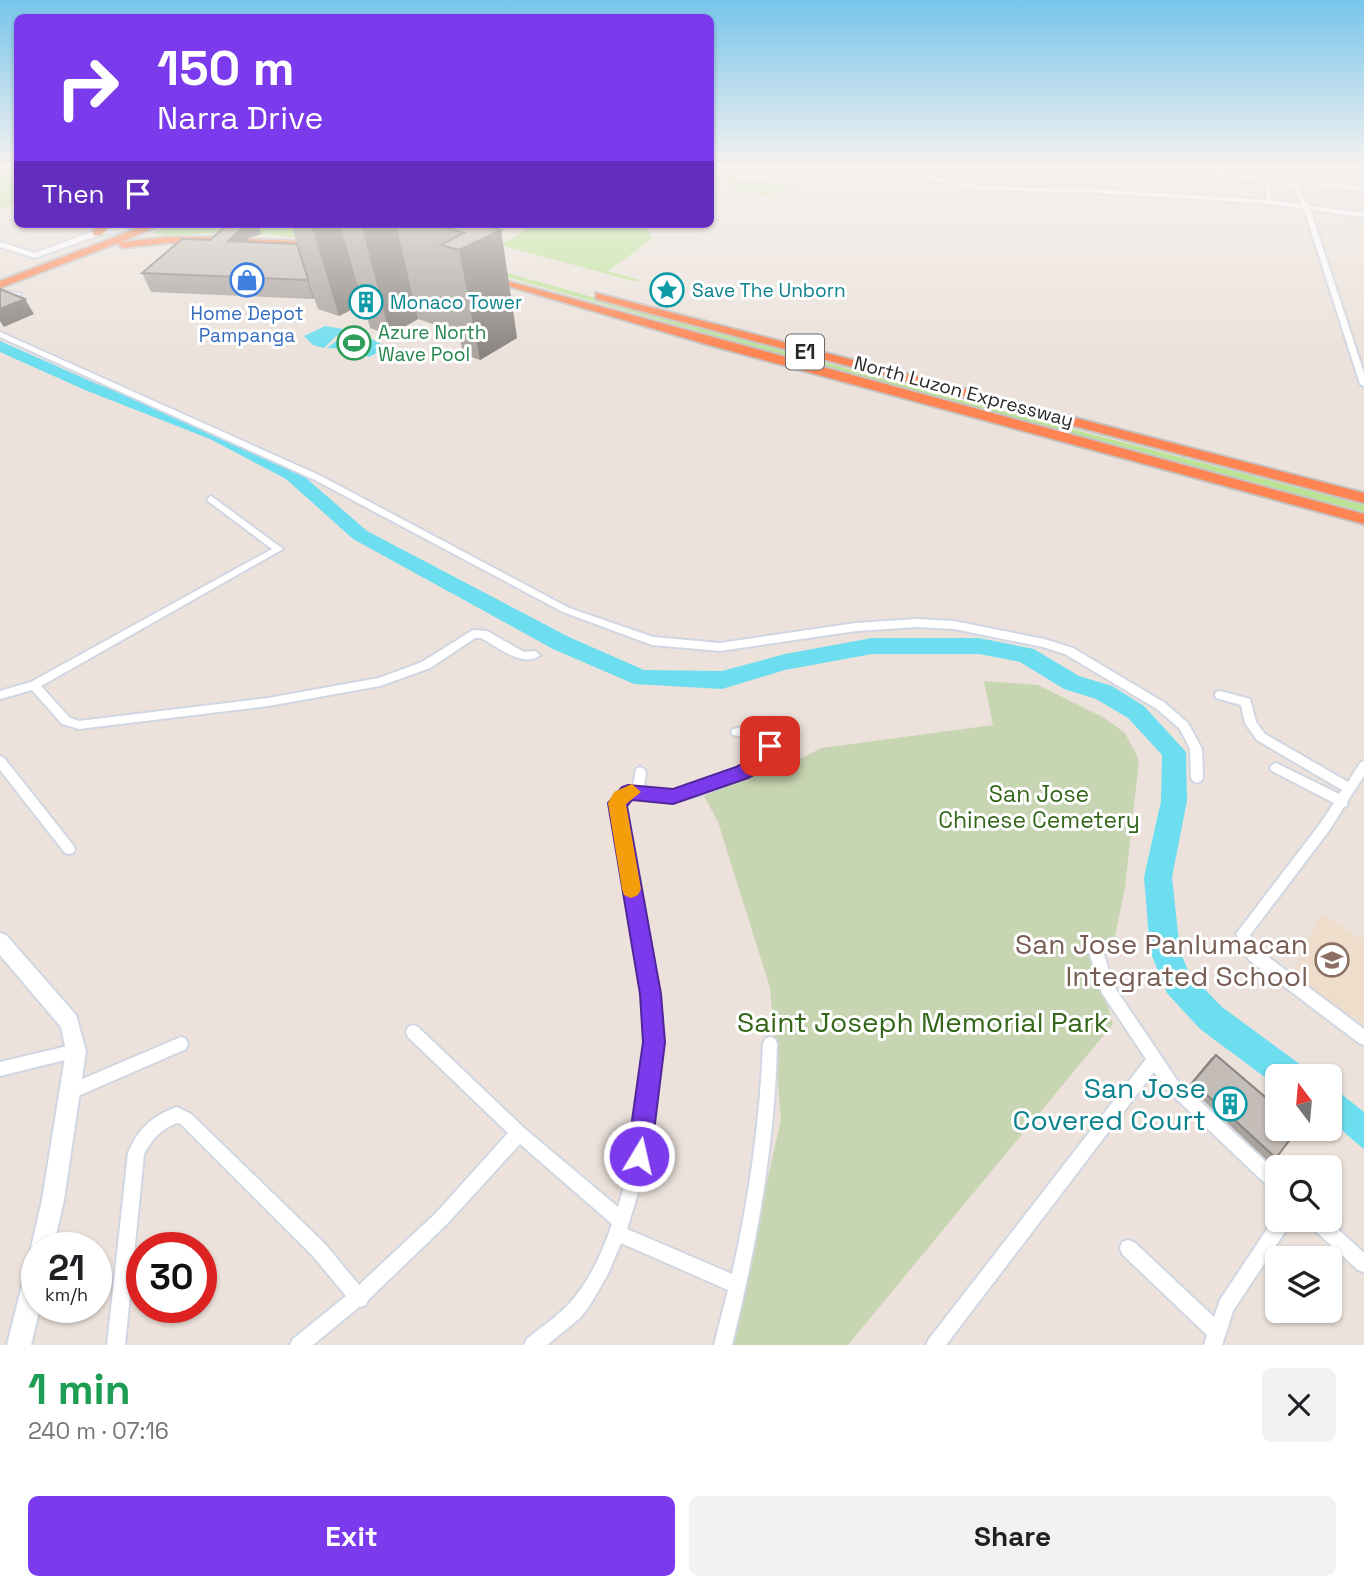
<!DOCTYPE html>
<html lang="en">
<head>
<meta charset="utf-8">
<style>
  :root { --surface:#fff; --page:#f2f2f2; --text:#202124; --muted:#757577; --accent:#7c3aed }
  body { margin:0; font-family:"Space Grotesk",sans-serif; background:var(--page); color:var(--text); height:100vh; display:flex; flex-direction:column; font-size:26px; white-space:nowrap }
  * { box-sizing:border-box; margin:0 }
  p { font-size:23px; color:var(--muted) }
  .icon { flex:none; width:38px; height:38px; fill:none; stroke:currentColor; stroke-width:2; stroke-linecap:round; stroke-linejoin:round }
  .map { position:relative; height:1345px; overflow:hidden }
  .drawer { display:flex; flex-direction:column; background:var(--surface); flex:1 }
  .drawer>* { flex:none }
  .hud { position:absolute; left:14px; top:14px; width:700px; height:214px; border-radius:10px; box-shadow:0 2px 5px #0004; background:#7c3aed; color:#fff; overflow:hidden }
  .needle { width:46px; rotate:344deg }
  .controls { position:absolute; left:1265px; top:1064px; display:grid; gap:14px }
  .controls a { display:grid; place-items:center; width:77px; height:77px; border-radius:10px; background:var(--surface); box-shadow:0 2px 5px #0004; font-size:35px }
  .speed { position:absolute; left:21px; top:1232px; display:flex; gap:14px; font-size:35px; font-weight:700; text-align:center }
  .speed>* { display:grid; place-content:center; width:91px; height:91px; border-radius:50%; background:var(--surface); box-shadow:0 2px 5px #0004; line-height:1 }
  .speed small { font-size:18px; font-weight:400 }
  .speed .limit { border:10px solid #d22; background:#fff; color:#111 }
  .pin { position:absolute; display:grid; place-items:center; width:60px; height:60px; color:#fff; margin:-30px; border-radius:14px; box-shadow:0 4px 10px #0006 }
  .me { position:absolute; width:77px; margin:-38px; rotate:9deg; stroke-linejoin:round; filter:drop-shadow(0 0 5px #0008) }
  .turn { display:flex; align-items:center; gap:24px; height:147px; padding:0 28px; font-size:32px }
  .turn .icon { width:91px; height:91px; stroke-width:2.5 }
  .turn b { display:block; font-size:49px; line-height:60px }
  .then { display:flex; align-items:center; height:66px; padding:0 28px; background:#0003; gap:14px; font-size:26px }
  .round { display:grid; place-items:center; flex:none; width:74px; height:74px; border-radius:10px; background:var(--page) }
  .head { display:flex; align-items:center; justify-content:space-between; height:119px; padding:0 28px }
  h1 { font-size:42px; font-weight:700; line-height:52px; color:#1e9e55 }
  .button { display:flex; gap:14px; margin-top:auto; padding:14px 28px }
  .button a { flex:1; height:80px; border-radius:10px; background:var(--accent); color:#fff; font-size:28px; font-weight:700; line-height:80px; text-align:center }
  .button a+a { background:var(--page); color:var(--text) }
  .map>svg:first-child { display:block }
  .education { fill:#edddca }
  .green { fill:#bbe396 }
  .cemetery { fill:#c8d5b2 }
  .water { fill:#6ddeef }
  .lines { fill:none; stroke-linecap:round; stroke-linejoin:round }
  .stream { stroke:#6ddeef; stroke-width:2 }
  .river { fill:#6ddeef; fill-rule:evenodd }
  .street-casing { stroke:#d0d6e2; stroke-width:4 }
  .secondary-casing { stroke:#d0d6e2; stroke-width:4 }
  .highway-casing { stroke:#c3c3c3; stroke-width:4 }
  .street { fill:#fff; fill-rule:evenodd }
  .secondary { fill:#fff; fill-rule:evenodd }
  .highway { fill:#fe8553; fill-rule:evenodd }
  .wall { fill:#a9a29d }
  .shaded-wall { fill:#898480 }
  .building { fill:#c4bcb7; stroke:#898480; stroke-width:2 }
  .route { fill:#7c3aed; stroke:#51269a; stroke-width:2 }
  .slow { fill:#f59e0b }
  .labels { text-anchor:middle; stroke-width:6; stroke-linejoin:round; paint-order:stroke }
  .far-culture-label { font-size:19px; fill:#0d838f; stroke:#fff; text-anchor:start }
  .far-shop-label { font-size:19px; fill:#366cbe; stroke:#fff }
  .far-leisure-label { font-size:19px; fill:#27864d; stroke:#fff; text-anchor:start }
  .far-street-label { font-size:19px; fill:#292929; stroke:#fff }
  .shield { fill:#fff; stroke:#696969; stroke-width:2 }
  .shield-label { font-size:21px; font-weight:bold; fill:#292929 }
  .park-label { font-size:23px; fill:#346619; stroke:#fff }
  .near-education-label { font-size:28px; fill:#785e54; stroke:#fff; text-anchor:end }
  .near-park-label { font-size:28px; fill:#346619; stroke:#fff }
  .near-culture-label { font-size:28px; fill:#0d838f; stroke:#fff; text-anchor:end }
</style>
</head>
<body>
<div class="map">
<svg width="1364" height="1345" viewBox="0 0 1364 1345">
  <rect width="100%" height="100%" fill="#ece2db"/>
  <!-- education -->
  <path class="education" d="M1320 914 1364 940V1024L1290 979Z"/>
  <!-- green -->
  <path class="green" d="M0 165H17L18 203 0 209Z
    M727 177C755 182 778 179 802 188L784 199 797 189 784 186 770 197 716 184Z
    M171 224H296L313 240C280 235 247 232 213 233 192 233 173 239 153 233Z
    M535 224H645L652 239 608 271 640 280 633 281 500 245Z
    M443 255 937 394 1364 505V512L936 398 457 263Z"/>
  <!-- cemetery -->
  <path class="cemetery" d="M984 681 1038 685 1103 717 1125 733 1139 760 1125 888 1111 955H1094L1113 1024 848 1345H730L781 1120 770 988 718 822 703 794 767 766 804 757 821 748 993 725Z"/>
  <!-- water -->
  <path class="water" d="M325 326 349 330 336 336 324 348 313 345 304 336Z
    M361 330 365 336 388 347 369 357 351 349 327 348 344 335Z
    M1335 1089 1364 1112V1149C1345 1133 1320 1117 1335 1089Z"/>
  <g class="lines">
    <!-- stream -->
    <path class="stream" d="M1320 166 1364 170"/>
    <!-- river -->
    <path class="river" d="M0 341 97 384 222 431 298 471 367 531 569 637 644 670 722 671 785 654 872 638H979L1034 649 1079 676 1112 686 1144 706 1186 752 1187 801 1172 877 1180 951 1189 973 1222 1007 1301 1065 1306 1076H1278V1087L1200 1029 1167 993 1150 951 1144 877 1161 801 1162 755 1128 718 1096 699 1064 689 1020 662 979 654H872L785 670 722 689 634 684 553 649 353 539 286 479 210 439 85 390 0 352Z"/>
    <defs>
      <path id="street" d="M903 165H908L900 174H896Z
        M1139 165H1158L1254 176 1295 184 1312 181 1364 187V191L1312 185 1298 187 1309 206 1364 373V386L1360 384 1303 206 1293 187 1270 183 1272 202 1269 204 1266 202V182Z
        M0 290 21 294 18 296 0 294Z
        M0 332 321 476 569 608 653 637 720 643 856 623 917 619 954 621 1044 639 1073 648 1165 703 1188 723 1202 749 1203 778 1201 781 1197 783 1193 781 1191 778 1190 749 1180 729 1157 709 1065 654 1043 647 954 629 917 627 856 631 720 651 652 645 563 612 315 480 0 337Z
        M211 496 283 549 41 686 70 718 79 721 268 698 379 678 422 662 473 630 487 631 524 652 535 651 540 655C523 669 497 646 481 638H475L430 668 380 686 268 706 79 729 62 724 32 690 0 699V691L31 682 272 549 208 501 207 499Z
        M1220 691 1250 699 1256 722 1265 734 1348 782 1360 763 1364 761V776L1348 800 1347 806 1344 807 1328 832 1250 935 1259 950 1364 1029V1045L1359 1043 1249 960 1236 934 1320 824 1334 803 1272 771 1270 768 1272 765 1276 763 1280 765 1339 794 1342 790 1257 740 1245 723 1241 705 1216 698 1215 695 1216 692Z
        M748 726C760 726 770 730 777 740L768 764C744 778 697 801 670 801 654 801 635 789 623 804 630 868 649 929 657 993 667 1073 652 1153 627 1229L732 1274C749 1198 760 1122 763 1044L765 1039 770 1037 775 1039 777 1044C775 1147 756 1246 732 1345H714L728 1290 621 1243 608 1274 590 1305 580 1318 547 1345H524L527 1339C541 1327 557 1317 570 1303 589 1282 603 1251 612 1224L520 1144 447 1224 368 1300 366 1305 359 1307 313 1345H290L293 1339 346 1296 313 1256 181 1124 177 1123C161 1129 152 1139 144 1154L125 1345H107L128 1153C138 1129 152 1116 177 1107L191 1114 325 1244 359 1285 436 1213 508 1133 408 1037 406 1032 408 1027 413 1025 418 1027 524 1128 618 1207C640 1139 652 1064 643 992 635 928 617 867 611 803L618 793 633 787 636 769 640 767 644 769 646 772 644 787 665 791 680 790 715 779 759 758 765 741C753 731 746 738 733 735L731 732 733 729Z
        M0 756 4 758 73 845 75 849 73 853 69 854 65 853 0 770Z
        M1095 942 1100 943 1102 948 1113 985 1177 1080 1278 1173V1192L1272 1190 1167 1090 1154 1072 946 1345H926L929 1339 1146 1059 1102 993 1088 948 1090 943Z
        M181 1037 186 1039 188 1044 186 1049 71 1099 66 1096 63 1091 66 1086Z
        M76 1044 81 1046 83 1051 81 1056 0 1076V1062Z
        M1277 1214 1278 1220H1291L1289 1226 1233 1311 1222 1345H1204L1207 1335 1122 1254 1120 1248 1122 1242 1128 1240 1134 1242 1214 1317 1220 1300Z
        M1308 1220H1328L1364 1253V1272L1358 1270 1310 1226Z"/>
      <path id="secondary" d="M858 165H874L982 186 1098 189 1269 200 1364 213V217L1269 204 1098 193 982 190Z
        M124 227 128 229 127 231 99 235 35 258 0 247V242L35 253 94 231Z
        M0 933 6 935 76 1015 86 1051 64 1200 53 1248H37V1257L31 1248 42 1200 66 1051 61 1027 0 955Z
        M37 1258V1307H40L31 1345H7L26 1269 29 1261Z"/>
      <path id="highway" d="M102 224H113L101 235H93V231Z
        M149 224H163L121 242 169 237H235L240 240 235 243H169L122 248 118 243 0 288V281Z
        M250 239 320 242 325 245 320 248 254 244 249 241Z
        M481 274 1364 514V524L709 345 481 278Z
        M596 293 1364 493V503L596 299Z"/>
    </defs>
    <!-- street casing -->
    <use href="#street" class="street-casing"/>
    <!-- secondary casing -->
    <use href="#secondary" class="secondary-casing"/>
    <!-- highway casing -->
    <use href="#highway" class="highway-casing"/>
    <!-- street -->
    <use href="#street" class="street"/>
    <!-- secondary -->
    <use href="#secondary" class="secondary"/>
    <!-- highway -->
    <use href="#highway" class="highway"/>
  </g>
  <!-- wall -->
  <path class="wall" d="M238 224H258L261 234 248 238 249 242 297 244 291 224H480L501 230 517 338 480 360 463 354 459 333 418 319 390 335 370 328 364 304H363L339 316 318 309 314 298 313 299 151 292 142 273 210 240Z
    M1216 1055 1276 1158 1269 1162 1188 1086 1211 1058Z"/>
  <!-- shaded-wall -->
  <path class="shaded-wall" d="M240 224H258L261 234 248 238 250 245 228 241Z
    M311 224H340L363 304 339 316Z
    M369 224H396L418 319 390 335 362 227Z
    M501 230 517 338 480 360 459 250Z
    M308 279 314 298 313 299 307 280Z
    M25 299 34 314 4 327 0 321V309Z"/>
  <!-- building -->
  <path class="building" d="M238 224H241L244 226 228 241 297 244 308 279 307 280 142 273 182 239 210 240 225 227Z
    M352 224H369L362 227Z
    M432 224H480L501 230 459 250 441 245 464 233Z
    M0 289 25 299 0 309Z
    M1216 1055 1278 1108V1129H1298L1276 1158 1193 1082Z"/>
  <!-- sky -->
  <linearGradient id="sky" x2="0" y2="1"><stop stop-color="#77c5eb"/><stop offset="0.47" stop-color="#f6f2ef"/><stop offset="1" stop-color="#f6f2ef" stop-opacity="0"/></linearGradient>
  <rect width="1364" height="354" fill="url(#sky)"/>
  <!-- route -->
  <path class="route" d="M770 739 779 746 770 766 748 778 673 804 632 800 627 806 661 994 665 1042 651 1156 648 1165 639 1168 631 1165 627 1156 643 1042 640 994 608 803 622 787 628 785 673 789 736 767 757 756 764 741Z"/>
  <!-- slow -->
  <path class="slow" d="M632 784 641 792 626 804 641 889 638 895 631 898 624 895 622 889 608 803 614 792Z"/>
  <!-- icons -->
  <defs>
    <symbol id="shop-ring" viewBox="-11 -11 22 22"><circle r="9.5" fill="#fff" stroke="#3f7fe0" stroke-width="1.5"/><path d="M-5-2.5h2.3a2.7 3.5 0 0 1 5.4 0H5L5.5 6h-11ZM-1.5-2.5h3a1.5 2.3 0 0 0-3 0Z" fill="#3f7fe0"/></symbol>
    <symbol id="sight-ring" viewBox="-11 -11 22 22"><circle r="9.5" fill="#fff" stroke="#0f9aa8" stroke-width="1.5"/><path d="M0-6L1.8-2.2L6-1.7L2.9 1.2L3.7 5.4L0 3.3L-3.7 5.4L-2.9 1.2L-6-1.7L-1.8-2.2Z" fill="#0f9aa8"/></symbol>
    <symbol id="building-ring" viewBox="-11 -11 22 22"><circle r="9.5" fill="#fff" stroke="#0f9aa8" stroke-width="1.5"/><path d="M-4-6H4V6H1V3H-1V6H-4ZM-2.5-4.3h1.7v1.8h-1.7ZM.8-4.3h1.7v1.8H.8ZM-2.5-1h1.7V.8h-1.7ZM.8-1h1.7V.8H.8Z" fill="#0f9aa8"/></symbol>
    <symbol id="stadium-ring" viewBox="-11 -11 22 22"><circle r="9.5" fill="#fff" stroke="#2e9e5b" stroke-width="1.5"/><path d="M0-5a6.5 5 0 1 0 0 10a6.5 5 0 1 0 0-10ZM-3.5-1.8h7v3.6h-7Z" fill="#2e9e5b"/></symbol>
    <symbol id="school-ring" viewBox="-11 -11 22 22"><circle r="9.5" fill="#fff" stroke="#8d6e63" stroke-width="1.5"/><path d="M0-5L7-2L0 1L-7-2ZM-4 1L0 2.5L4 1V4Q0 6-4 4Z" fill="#8d6e63"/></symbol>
  </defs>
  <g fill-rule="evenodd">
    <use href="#shop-ring" x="228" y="261" width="38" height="38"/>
    <use href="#sight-ring" x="648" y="271" width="38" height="38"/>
    <use href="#building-ring" x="347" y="283" width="38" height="38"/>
    <use href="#stadium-ring" x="335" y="324" width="38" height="38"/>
    <use href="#school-ring" x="1313" y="941" width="38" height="38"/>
    <use href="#building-ring" x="1211" y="1085" width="38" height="38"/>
  </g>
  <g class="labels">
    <!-- far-culture labels -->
    <g class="far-culture-label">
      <text x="692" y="297">Save The Unborn</text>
      <text x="390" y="309">Monaco Tower</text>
    </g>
    <!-- far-shop labels -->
    <g class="far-shop-label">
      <text x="247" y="320">Home Depot<tspan x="247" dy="22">Pampanga</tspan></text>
    </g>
    <!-- far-leisure labels -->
    <g class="far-leisure-label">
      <text x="378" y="339">Azure North<tspan x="378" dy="22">Wave Pool</tspan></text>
    </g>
    <!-- far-street labels -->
    <g class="far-street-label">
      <text transform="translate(964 391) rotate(15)" y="7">North Luzon Expressway</text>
    </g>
    <!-- shield labels -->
    <rect class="shield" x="786" y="334.5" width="38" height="35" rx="5"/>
    <g class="shield-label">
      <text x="805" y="359">E1</text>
    </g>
    <!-- park labels -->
    <g class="park-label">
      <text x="1039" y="802">San Jose<tspan x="1039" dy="26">Chinese Cemetery</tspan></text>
    </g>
    <!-- near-education labels -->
    <g class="near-education-label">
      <text x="1308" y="954">San Jose Panlumacan<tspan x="1308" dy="32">Integrated School</tspan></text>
    </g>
    <!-- near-park labels -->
    <g class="near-park-label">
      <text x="923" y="1032">Saint Joseph Memorial Park</text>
    </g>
    <!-- near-culture labels -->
    <g class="near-culture-label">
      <text x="1206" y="1098">San Jose<tspan x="1206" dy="32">Covered Court</tspan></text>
    </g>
  </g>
</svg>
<div class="controls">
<a><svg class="needle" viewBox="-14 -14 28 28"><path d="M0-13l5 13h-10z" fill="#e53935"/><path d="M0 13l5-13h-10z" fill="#757577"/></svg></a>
<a><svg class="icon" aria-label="search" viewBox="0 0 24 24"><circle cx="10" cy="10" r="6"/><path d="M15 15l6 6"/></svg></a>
<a><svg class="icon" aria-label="layers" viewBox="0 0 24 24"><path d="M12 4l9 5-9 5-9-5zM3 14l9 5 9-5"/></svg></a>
</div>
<div class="speed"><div>21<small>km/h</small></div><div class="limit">30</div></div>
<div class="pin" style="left:770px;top:746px;background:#d93025"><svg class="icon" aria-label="arrive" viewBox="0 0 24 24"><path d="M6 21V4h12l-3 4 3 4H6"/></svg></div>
<svg class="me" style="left:639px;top:1156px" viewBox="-20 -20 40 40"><circle r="17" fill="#7c3aed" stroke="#fff" stroke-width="3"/><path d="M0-11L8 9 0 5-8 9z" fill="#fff"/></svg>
<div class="hud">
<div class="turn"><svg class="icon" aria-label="right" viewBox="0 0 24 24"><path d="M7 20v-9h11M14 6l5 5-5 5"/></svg><div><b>150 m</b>Narra Drive</div></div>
<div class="then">Then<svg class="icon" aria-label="arrive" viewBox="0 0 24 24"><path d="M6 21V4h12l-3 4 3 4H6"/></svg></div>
</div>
</div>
<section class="drawer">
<div class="head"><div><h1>1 min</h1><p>240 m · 07:16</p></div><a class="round"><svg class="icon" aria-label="close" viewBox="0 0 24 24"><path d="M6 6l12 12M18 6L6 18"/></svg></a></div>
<div class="button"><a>Exit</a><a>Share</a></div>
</section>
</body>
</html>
